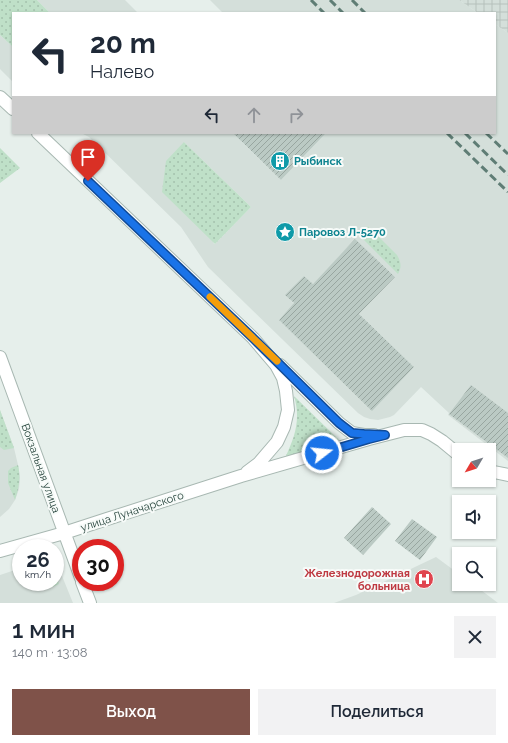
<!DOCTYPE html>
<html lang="ru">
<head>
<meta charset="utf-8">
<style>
  :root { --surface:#fff; --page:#f2f2f3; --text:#1f2937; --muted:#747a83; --accent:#7f5249 }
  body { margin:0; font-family:Raleway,sans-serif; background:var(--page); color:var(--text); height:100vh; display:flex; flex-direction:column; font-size:15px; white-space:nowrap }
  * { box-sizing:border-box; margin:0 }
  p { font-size:13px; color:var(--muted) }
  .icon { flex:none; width:22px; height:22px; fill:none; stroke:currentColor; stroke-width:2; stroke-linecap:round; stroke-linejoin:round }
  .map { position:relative; height:603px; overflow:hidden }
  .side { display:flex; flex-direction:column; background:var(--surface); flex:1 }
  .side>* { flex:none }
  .top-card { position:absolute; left:12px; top:12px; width:484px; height:122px; border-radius:0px; box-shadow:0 1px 3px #0004; background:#fff; color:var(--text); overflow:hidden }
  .needle { width:26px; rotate:231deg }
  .controls { position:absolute; left:452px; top:443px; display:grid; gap:8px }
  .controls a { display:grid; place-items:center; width:44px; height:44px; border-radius:0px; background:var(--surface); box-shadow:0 1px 3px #0004; font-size:20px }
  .speed { position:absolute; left:12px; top:539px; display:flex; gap:8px; font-size:20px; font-weight:700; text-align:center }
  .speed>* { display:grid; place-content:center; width:52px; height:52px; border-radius:50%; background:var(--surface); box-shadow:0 1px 3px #0004; line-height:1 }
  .speed small { font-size:10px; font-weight:400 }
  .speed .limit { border:6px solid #d22; background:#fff; color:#111 }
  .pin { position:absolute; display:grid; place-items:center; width:34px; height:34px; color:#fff; margin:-41px -17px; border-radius:50% 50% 50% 0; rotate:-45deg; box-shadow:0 0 4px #0007 }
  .pin .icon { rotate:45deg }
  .me { position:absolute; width:44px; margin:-22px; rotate:74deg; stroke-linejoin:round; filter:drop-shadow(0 0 3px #0008) }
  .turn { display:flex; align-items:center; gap:14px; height:84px; padding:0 12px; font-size:18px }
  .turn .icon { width:52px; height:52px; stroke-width:2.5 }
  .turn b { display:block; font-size:28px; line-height:34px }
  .lanes { display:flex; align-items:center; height:38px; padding:0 12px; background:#0003; justify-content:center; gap:20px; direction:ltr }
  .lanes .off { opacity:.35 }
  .round { display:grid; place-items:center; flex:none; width:42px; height:42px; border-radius:0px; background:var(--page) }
  .headline { display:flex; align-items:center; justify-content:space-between; height:68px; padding:0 12px }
  h1 { font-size:24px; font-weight:600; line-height:30px }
  .cta { display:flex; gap:8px; margin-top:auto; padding:8px 12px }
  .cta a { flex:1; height:46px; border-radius:0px; background:var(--accent); color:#fff; font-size:16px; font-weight:600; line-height:46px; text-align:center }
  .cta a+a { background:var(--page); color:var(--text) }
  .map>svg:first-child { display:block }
  .built { fill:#d4dfda; fill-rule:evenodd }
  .industrial { fill:url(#industrial-grid) }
  .grass { fill:url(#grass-dots) }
  .building { fill:url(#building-hatch) }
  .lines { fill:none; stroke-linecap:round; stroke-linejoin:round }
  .minor-casing { stroke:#a8b8b2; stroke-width:14 }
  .minor { stroke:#fff; stroke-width:12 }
  .rail { stroke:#5f7d75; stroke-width:3; stroke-dasharray:8 4; stroke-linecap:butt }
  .route-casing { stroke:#114b97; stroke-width:10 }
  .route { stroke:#1a73e8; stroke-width:7 }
  .slow { stroke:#f59e0b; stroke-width:7 }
  .labels { text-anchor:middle; stroke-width:4; stroke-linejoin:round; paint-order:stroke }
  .culture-label { font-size:11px; font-weight:bold; fill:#0d838f; stroke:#f7fbf9; text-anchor:start }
  .street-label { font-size:11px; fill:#24423a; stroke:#f7fbf9 }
  .health-label { font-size:11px; font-weight:bold; fill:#be3a42; stroke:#f7fbf9; text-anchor:end }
</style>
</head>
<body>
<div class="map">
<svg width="508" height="603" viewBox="0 0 508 603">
  <defs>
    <pattern id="industrial-grid" width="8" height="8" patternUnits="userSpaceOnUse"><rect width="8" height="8" fill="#d4dfda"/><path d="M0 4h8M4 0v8" fill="none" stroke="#b6c1bc"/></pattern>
    <pattern id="grass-dots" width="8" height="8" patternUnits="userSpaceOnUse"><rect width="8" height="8" fill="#bfe0c8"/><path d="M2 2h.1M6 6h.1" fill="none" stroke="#a4c1ad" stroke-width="1.8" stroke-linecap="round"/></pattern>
    <pattern id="building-hatch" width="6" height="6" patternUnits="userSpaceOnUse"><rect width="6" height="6" fill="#bbcac4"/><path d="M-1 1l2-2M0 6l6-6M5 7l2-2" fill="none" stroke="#98a6a0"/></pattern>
  </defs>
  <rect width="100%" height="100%" fill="#e6efeb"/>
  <!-- built -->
  <path class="built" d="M37 0H125L138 13H50Z
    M210 0H459L478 13H223Z
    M495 24 508 33V461L448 415 449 413 421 387 394 415 390 417 378 420 370 419 364 417 358 413 208 267 181 227 89 137 81 133H249L241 141 281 180 326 133H495ZM184 142 251 207 215 244H214ZM368 226 397 256 359 236ZM355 240 395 277 359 314 414 367 372 410 279 320 294 304 286 295 304 276 313 284Z
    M0 35 13 47V82L0 69Z
    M0 410 14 448 18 465 20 478 19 489 15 500 9 509 0 517Z
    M436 557 459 574V584H473L498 603H334L356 595Z
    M55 567 60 571 73 603H0V575L21 568V582H55Z"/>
  <!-- industrial -->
  <path class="industrial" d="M459 0H508V33L495 24V13H478Z"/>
  <!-- grass -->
  <path class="grass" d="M0 0H37L50 13H13V47L0 35Z
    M184 142 251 207 215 244 162 192 166 161Z
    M0 148 20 168 0 183Z
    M368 226 397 255C401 262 402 267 398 274L359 235Z
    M294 396 339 440 285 458C295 437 301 419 294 396Z
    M0 410 14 448 4 450 0 447Z
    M18 465C21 477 19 488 15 500L8 483V471L11 468Z
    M55 573 59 584C49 589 39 592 31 582H55Z"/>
  <!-- building -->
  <path class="building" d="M233 133H326L281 180Z
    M355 239 395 277 359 314 414 367 372 411 279 320 294 303 285 295 304 276 313 284Z
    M471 385 508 413V458L449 414Z
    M372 507 391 524 363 555 344 538Z
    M412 519 437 537 420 560 395 541Z"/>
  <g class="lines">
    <defs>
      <path id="minor" d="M0 97 13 109
        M38 133 253 338 276 365 283 378 286 391 288 410 284 427 277 442 259 463 247 472
        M0 357 81 578
        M280 365 339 423 352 433 364 435H374
        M489 471 508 475
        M0 551 64 533 107 519 241 476 369 439 404 430H422L431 434 442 441 459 455
        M82 582 90 603"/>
    </defs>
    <!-- minor casing -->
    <use href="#minor" class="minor-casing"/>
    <!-- minor -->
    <use href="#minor" class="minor"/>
    <!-- rail -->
    <path class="rail" d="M311 0 324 13
      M330 0 343 13
      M352 0 365 13
      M447 133 508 192
      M465 133 508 175
      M486 133 508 154"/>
  </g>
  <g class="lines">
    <defs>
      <path id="route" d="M88 181 253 338 339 423 352 433 364 434 385 435 369 439 322 453"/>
    </defs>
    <!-- route casing -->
    <use href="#route" class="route-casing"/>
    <!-- route -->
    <use href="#route" class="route"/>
    <!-- slow -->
    <path class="slow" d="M210 297 277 361"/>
  </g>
  <!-- icons -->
  <defs>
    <symbol id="building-disc" viewBox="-11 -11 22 22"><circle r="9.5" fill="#0f9aa8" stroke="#f7fbf9"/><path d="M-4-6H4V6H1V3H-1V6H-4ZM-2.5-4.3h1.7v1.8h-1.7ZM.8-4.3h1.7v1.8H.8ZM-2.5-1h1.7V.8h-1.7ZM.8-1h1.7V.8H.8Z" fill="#fff"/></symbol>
    <symbol id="sight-disc" viewBox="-11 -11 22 22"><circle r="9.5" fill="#0f9aa8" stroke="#f7fbf9"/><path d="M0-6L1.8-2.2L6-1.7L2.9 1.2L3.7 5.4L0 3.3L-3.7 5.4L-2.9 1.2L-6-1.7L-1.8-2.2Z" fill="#fff"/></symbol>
    <symbol id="hospital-disc" viewBox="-11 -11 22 22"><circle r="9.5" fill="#e0444e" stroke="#f7fbf9"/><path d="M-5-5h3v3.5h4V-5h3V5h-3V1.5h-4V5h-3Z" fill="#fff"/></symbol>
  </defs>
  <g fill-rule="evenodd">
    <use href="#building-disc" x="269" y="150" width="22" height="22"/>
    <use href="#sight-disc" x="274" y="221" width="22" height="22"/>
    <use href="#hospital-disc" x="413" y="568" width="22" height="22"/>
  </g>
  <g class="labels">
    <!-- culture labels -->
    <g class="culture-label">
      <text x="294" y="165">Рыбинск</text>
      <text x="299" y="236">Паровоз Л-5270</text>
    </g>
    <!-- street labels -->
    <g class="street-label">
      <text transform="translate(41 468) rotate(70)" y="4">Вокзальная улица</text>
      <text transform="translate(132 511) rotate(-18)" y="4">улица Луначарского</text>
    </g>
    <!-- health labels -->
    <g class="health-label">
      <text x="410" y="577">Железнодорожная<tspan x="410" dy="13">больница</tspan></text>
    </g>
  </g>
</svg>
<div class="controls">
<a><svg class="needle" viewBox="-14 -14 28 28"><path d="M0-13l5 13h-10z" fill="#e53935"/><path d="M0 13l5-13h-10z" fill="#747a83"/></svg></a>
<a><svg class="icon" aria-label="sound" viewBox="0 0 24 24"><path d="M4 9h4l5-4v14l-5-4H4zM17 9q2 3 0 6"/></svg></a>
<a><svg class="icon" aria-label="search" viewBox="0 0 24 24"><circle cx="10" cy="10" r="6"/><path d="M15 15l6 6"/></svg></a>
</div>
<div class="speed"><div>26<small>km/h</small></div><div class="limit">30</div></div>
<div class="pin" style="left:88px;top:181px;background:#d93025"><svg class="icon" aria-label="arrive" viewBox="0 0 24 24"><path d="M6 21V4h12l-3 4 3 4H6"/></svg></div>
<svg class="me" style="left:322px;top:453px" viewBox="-20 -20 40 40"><circle r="17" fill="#1a73e8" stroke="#fff" stroke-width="3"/><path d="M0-11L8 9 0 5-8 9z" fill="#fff"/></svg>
<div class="top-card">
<div class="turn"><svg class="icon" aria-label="left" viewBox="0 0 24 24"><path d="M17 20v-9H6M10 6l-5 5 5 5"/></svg><div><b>20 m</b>Налево</div></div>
<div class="lanes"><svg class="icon" aria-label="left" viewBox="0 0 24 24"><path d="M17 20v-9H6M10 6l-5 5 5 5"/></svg><svg class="icon off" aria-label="ahead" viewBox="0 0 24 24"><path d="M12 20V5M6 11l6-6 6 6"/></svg><svg class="icon off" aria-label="right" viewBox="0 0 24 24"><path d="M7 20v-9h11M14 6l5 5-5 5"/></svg></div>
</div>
</div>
<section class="side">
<div class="headline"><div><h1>1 мин</h1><p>140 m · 13:08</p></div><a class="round"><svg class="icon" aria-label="close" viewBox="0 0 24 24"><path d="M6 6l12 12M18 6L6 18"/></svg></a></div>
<div class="cta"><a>Выход</a><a>Поделиться</a></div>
</section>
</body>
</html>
